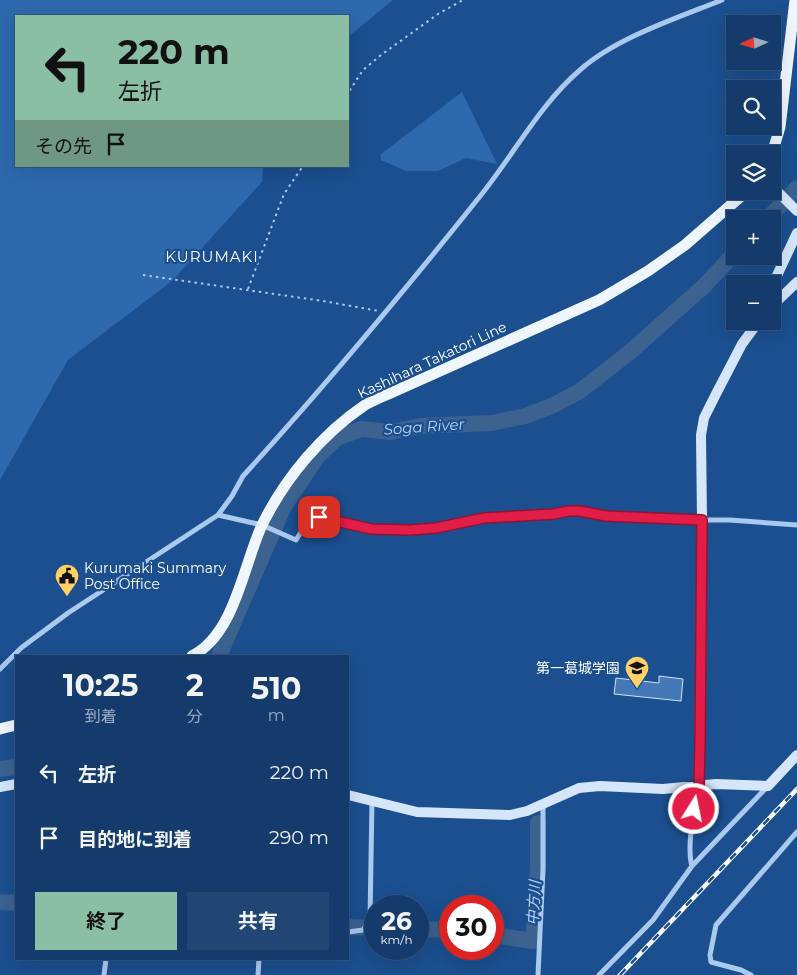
<!DOCTYPE html>
<html lang="ja">
<head>
<meta charset="utf-8">
<style>
  :root { --surface:#143b6b; --page:#214673; --text:#f1f3f6; --muted:#9dadc1; --line:#33557e; --accent:#8abfa5 }
  body { margin:0; font-family:Montserrat,"Noto Sans JP",sans-serif; background:var(--page); color:var(--text); height:100vh; display:flex; flex-direction:column; font-size:19px; white-space:nowrap }
  * { box-sizing:border-box; margin:0 }
  p { font-size:16px; color:var(--muted) }
  .icon { flex:none; width:28px; height:28px; fill:none; stroke:currentColor; stroke-width:2; stroke-linecap:round; stroke-linejoin:round }
  .map { position:relative; flex:1; overflow:hidden }
  .sheet { position:absolute; left:15px; top:655px; width:334px; height:305px; display:flex; flex-direction:column; background:var(--surface); border-radius:0px; box-shadow:0 5px 20px #0002,0 0 0 1px var(--line) }
  .sheet>* { flex:none }
  .guide { position:absolute; left:15px; top:15px; width:334px; height:152px; border-radius:0px; box-shadow:0 5px 20px #0002,0 0 0 1px var(--line); background:#8abfa5; color:#111; overflow:hidden }
  .needle { width:32px; rotate:266deg }
  .tools { position:absolute; left:726px; top:15px; display:grid; gap:10px }
  .tools a { display:grid; place-items:center; width:55px; height:55px; border-radius:0px; background:var(--surface); box-shadow:0 5px 20px #0002,0 0 0 1px var(--line); font-size:25px }
  .speed { position:absolute; left:364px; top:895px; display:flex; gap:10px; font-size:25px; font-weight:700; text-align:center }
  .speed>* { display:grid; place-content:center; width:65px; height:65px; border-radius:50%; background:var(--surface); box-shadow:0 5px 20px #0002,0 0 0 1px var(--line); line-height:1 }
  .speed small { font-size:12px; font-weight:400 }
  .speed .limit { border:8px solid #d22; background:#fff; color:#111 }
  .pin { position:absolute; display:grid; place-items:center; width:42px; height:42px; color:#fff; margin:-21px; border-radius:10px; box-shadow:0 2px 8px #0006 }
  .me { position:absolute; width:55px; margin:-28px; rotate:10deg; stroke-linejoin:round; filter:drop-shadow(0 0 4px #0008) }
  .turn { display:flex; align-items:center; gap:18px; height:105px; padding:0 20px; font-size:22px }
  .turn .icon { width:65px; height:65px; stroke-width:2.5 }
  .turn b { display:block; font-size:35px; line-height:42px }
  .then { display:flex; align-items:center; height:48px; padding:0 20px; background:#0003; gap:10px; font-size:19px }
  .eta { display:flex; justify-content:space-evenly; align-items:center; height:85px; text-align:center }
  .eta b { font-size:30px; font-weight:700; line-height:35px }
  .button { display:flex; gap:10px; margin-top:auto; padding:10px 20px }
  .button a { flex:1; height:58px; border-radius:0px; background:var(--accent); color:#111; font-size:20px; font-weight:700; line-height:58px; text-align:center }
  .button a+a { background:var(--page); color:var(--text) }
  ul { padding:0; list-style:none }
  li { display:flex; align-items:center; gap:15px; height:65px; padding:0 20px }
  li div { flex:1 }
  li b { display:block; font-size:19px }
  li em { font-style:normal }
  .map>svg:first-child { display:block }
  .green { fill:#2e69ad }
  .lines { fill:none; stroke-linecap:round; stroke-linejoin:round }
  .river { stroke:#3c6290; stroke-width:16 }
  .building { fill:#4478b7; stroke:#cfe3fa }
  .path { stroke:#a9c9ee; stroke-width:2; stroke-dasharray:2.5 4; stroke-linecap:butt }
  .street { stroke:#a9c9ee; stroke-width:5 }
  .secondary { stroke:#d6e6fa; stroke-width:10 }
  .primary { stroke:#f0f6ff; stroke-width:11 }
  .rail-casing { stroke:#fff; stroke-width:4.5 }
  .rail { stroke:#1b4f8f; stroke-width:2.5; stroke-dasharray:8; stroke-linecap:butt }
  .route-casing { stroke:#92132f; stroke-width:12 }
  .route { stroke:#e11d48; stroke-width:9 }
  .labels { text-anchor:middle; stroke-width:4.5; stroke-linejoin:round; paint-order:stroke }
  .street-label { font-size:14px; fill:#fff; stroke:#1b4f8f }
  .poi-label { font-size:14px; fill:#fff; stroke:#1b4f8f; text-anchor:start }
  .neighbourhood-label { font-size:15px; letter-spacing:1px; fill:#fff; stroke:#1b4f8f }
  .water-label { font-size:15px; font-style:italic; fill:#b5d3f5; stroke:#1b4f8f }
</style>
</head>
<body>
<div class="map">
<svg width="797" height="975" viewBox="0 0 797 975">
  <rect width="100%" height="100%" fill="#1b4f8f"/>
  <!-- green -->
  <path class="green" d="M0 0H393L348 37V16H16V166H263L262 182 172 281 68 360 0 480Z
    M462 92 497 164 466 158 438 171H406L381 160V154Z"/>
  <g class="lines">
    <!-- river -->
    <path class="river" d="M767 219 797 188
      M219 656 283 508 317 457 337 438 361 429 391 432 420 426 492 423 525 416 554 405 580 391 630 352 704 286 735 253
      M0 769 16 767
      M0 902 16 903
      M348 927 375 928
      M418 929 450 930
      M492 935 533 941 538 866V823"/>
  </g>
  <!-- building -->
  <path class="building" d="M659 676 683 679 681 701 614 694 616 678 659 683Z"/>
  <g class="lines">
    <!-- path -->
    <path class="path" d="M348 97 350 90 363 70 381 55 438 14 463 0
      M143 275 323 301 379 311
      M248 289 284 194 303 166"/>
    <!-- street -->
    <path class="street" d="M218 515 262 525 296 540 308 521 313 517 371 529 409 530 436 529 484 518 579 511 606 516 686 520H730L797 525
      M0 669 21 648 68 613 218 515 232 496 243 476C324 387 401 295 477 200 512 158 538 106 580 70 616 38 677 18 722 0
      M692 866 768 786
      M348 932 363 930 370 919 372 801
      M104 975 106 959
      M258 975 259 959
      M538 975 543 869V804
      M599 975 653 920 692 866C686 846 695 807 698 786
      M751 975 741 970 711 962 710 955 716 925 797 832"/>
    <!-- secondary -->
    <path class="secondary" d="M772 186 797 211
      M772 286 797 233
      M772 306 797 282
      M699 785 702 520 701 435 704 418 716 394 742 344 759 321
      M0 787 16 784
      M348 795 417 812 510 815 527 811 579 788 600 786 663 789 716 784 768 786 797 755"/>
    <!-- primary -->
    <path class="primary" d="M772 154 780 127 795 0
      M192 656C235 634 243 566 262 525 285 478 322 434 365 405 374 400 384 396 393 392L599 300 648 271 685 245 747 191
      M0 729 16 725"/>
    <defs>
      <path id="rail" d="M620 975 797 789"/>
    </defs>
    <!-- rail casing -->
    <use href="#rail" class="rail-casing"/>
    <!-- rail -->
    <use href="#rail" class="rail"/>
  </g>
  <g class="lines">
    <defs>
      <path id="route" d="M319 517 371 529 409 530 436 528 484 518 554 514 568 511H580L606 516 702 520 700 743 699 785 694 809"/>
    </defs>
    <!-- route casing -->
    <use href="#route" class="route-casing"/>
    <!-- route -->
    <use href="#route" class="route"/>
  </g>
  <!-- icons -->
  <defs>
    <symbol id="civic-pin" viewBox="-11 -11 22 30"><path d="M0 17L-7.5 6A9.5 9.5 0 1 1 7.5 6Z" fill="#ffd166" stroke="#1b4f8f"/><path d="M-.6-6.5H3V-4.5H.6V-3L4-1V1h2V6H-6V1h2V-1L-.6-3ZM-1.2 2.5V6h2.4V2.5Z" fill="#111"/></symbol>
    <symbol id="school-pin" viewBox="-11 -11 22 30"><path d="M0 17L-7.5 6A9.5 9.5 0 1 1 7.5 6Z" fill="#ffd166" stroke="#1b4f8f"/><path d="M0-5L7-2L0 1L-7-2ZM-4 1L0 2.5L4 1V4Q0 6-4 4Z" fill="#111"/></symbol>
  </defs>
  <g fill-rule="evenodd">
    <use href="#civic-pin" x="53" y="562" width="28" height="38"/>
    <use href="#school-pin" x="623" y="654" width="28" height="38"/>
  </g>
  <g class="labels">
    <!-- street labels -->
    <g class="street-label">
      <text transform="translate(432 360) rotate(-25)" y="5">Kashihara Takatori Line</text>
    </g>
    <!-- poi labels -->
    <g class="poi-label">
      <text x="84" y="573">Kurumaki Summary<tspan x="84" dy="16">Post Office</tspan></text>
      <text x="620" y="673" text-anchor="end">第一葛城学園</text>
    </g>
    <!-- neighbourhood labels -->
    <g class="neighbourhood-label">
      <text x="212" y="262">KURUMAKI</text>
    </g>
    <!-- water labels -->
    <g class="water-label">
      <text transform="translate(424 427) rotate(-4)" y="5">Soga River</text>
      <text transform="translate(534 903) rotate(-87)" y="5">中方川</text>
    </g>
  </g>
</svg>
<div class="tools">
<a><svg class="needle" viewBox="-14 -14 28 28"><path d="M0-13l5 13h-10z" fill="#e53935"/><path d="M0 13l5-13h-10z" fill="#9dadc1"/></svg></a>
<a><svg class="icon" aria-label="search" viewBox="0 0 24 24"><circle cx="10" cy="10" r="6"/><path d="M15 15l6 6"/></svg></a>
<a><svg class="icon" aria-label="layers" viewBox="0 0 24 24"><path d="M12 4l9 5-9 5-9-5zM3 14l9 5 9-5"/></svg></a>
<a>+</a>
<a>−</a>
</div>
<div class="speed"><div>26<small>km/h</small></div><div class="limit">30</div></div>
<div class="pin" style="left:319px;top:517px;background:#d93025"><svg class="icon" aria-label="arrive" viewBox="0 0 24 24"><path d="M6 21V4h12l-3 4 3 4H6"/></svg></div>
<svg class="me" style="left:694px;top:809px" viewBox="-20 -20 40 40"><circle r="17" fill="#e11d48" stroke="#fff" stroke-width="3"/><path d="M0-11L8 9 0 5-8 9z" fill="#fff"/></svg>
<div class="guide">
<div class="turn"><svg class="icon" aria-label="left" viewBox="0 0 24 24"><path d="M17 20v-9H6M10 6l-5 5 5 5"/></svg><div><b>220 m</b>左折</div></div>
<div class="then">その先<svg class="icon" aria-label="arrive" viewBox="0 0 24 24"><path d="M6 21V4h12l-3 4 3 4H6"/></svg></div>
</div>
<section class="sheet">
<div class="eta">
<div><b>10:25</b><p>到着</p></div>
<div><b>2</b><p>分</p></div>
<div><b>510</b><p>m</p></div>
</div>
<ul>
<li><svg class="icon" aria-label="left" viewBox="0 0 24 24"><path d="M17 20v-9H6M10 6l-5 5 5 5"/></svg><div><b>左折</b></div><em>220 m</em></li>
<li><svg class="icon" aria-label="arrive" viewBox="0 0 24 24"><path d="M6 21V4h12l-3 4 3 4H6"/></svg><div><b>目的地に到着</b></div><em>290 m</em></li>
</ul>
<div class="button"><a>終了</a><a>共有</a></div>
</section>
</div>
</body>
</html>
